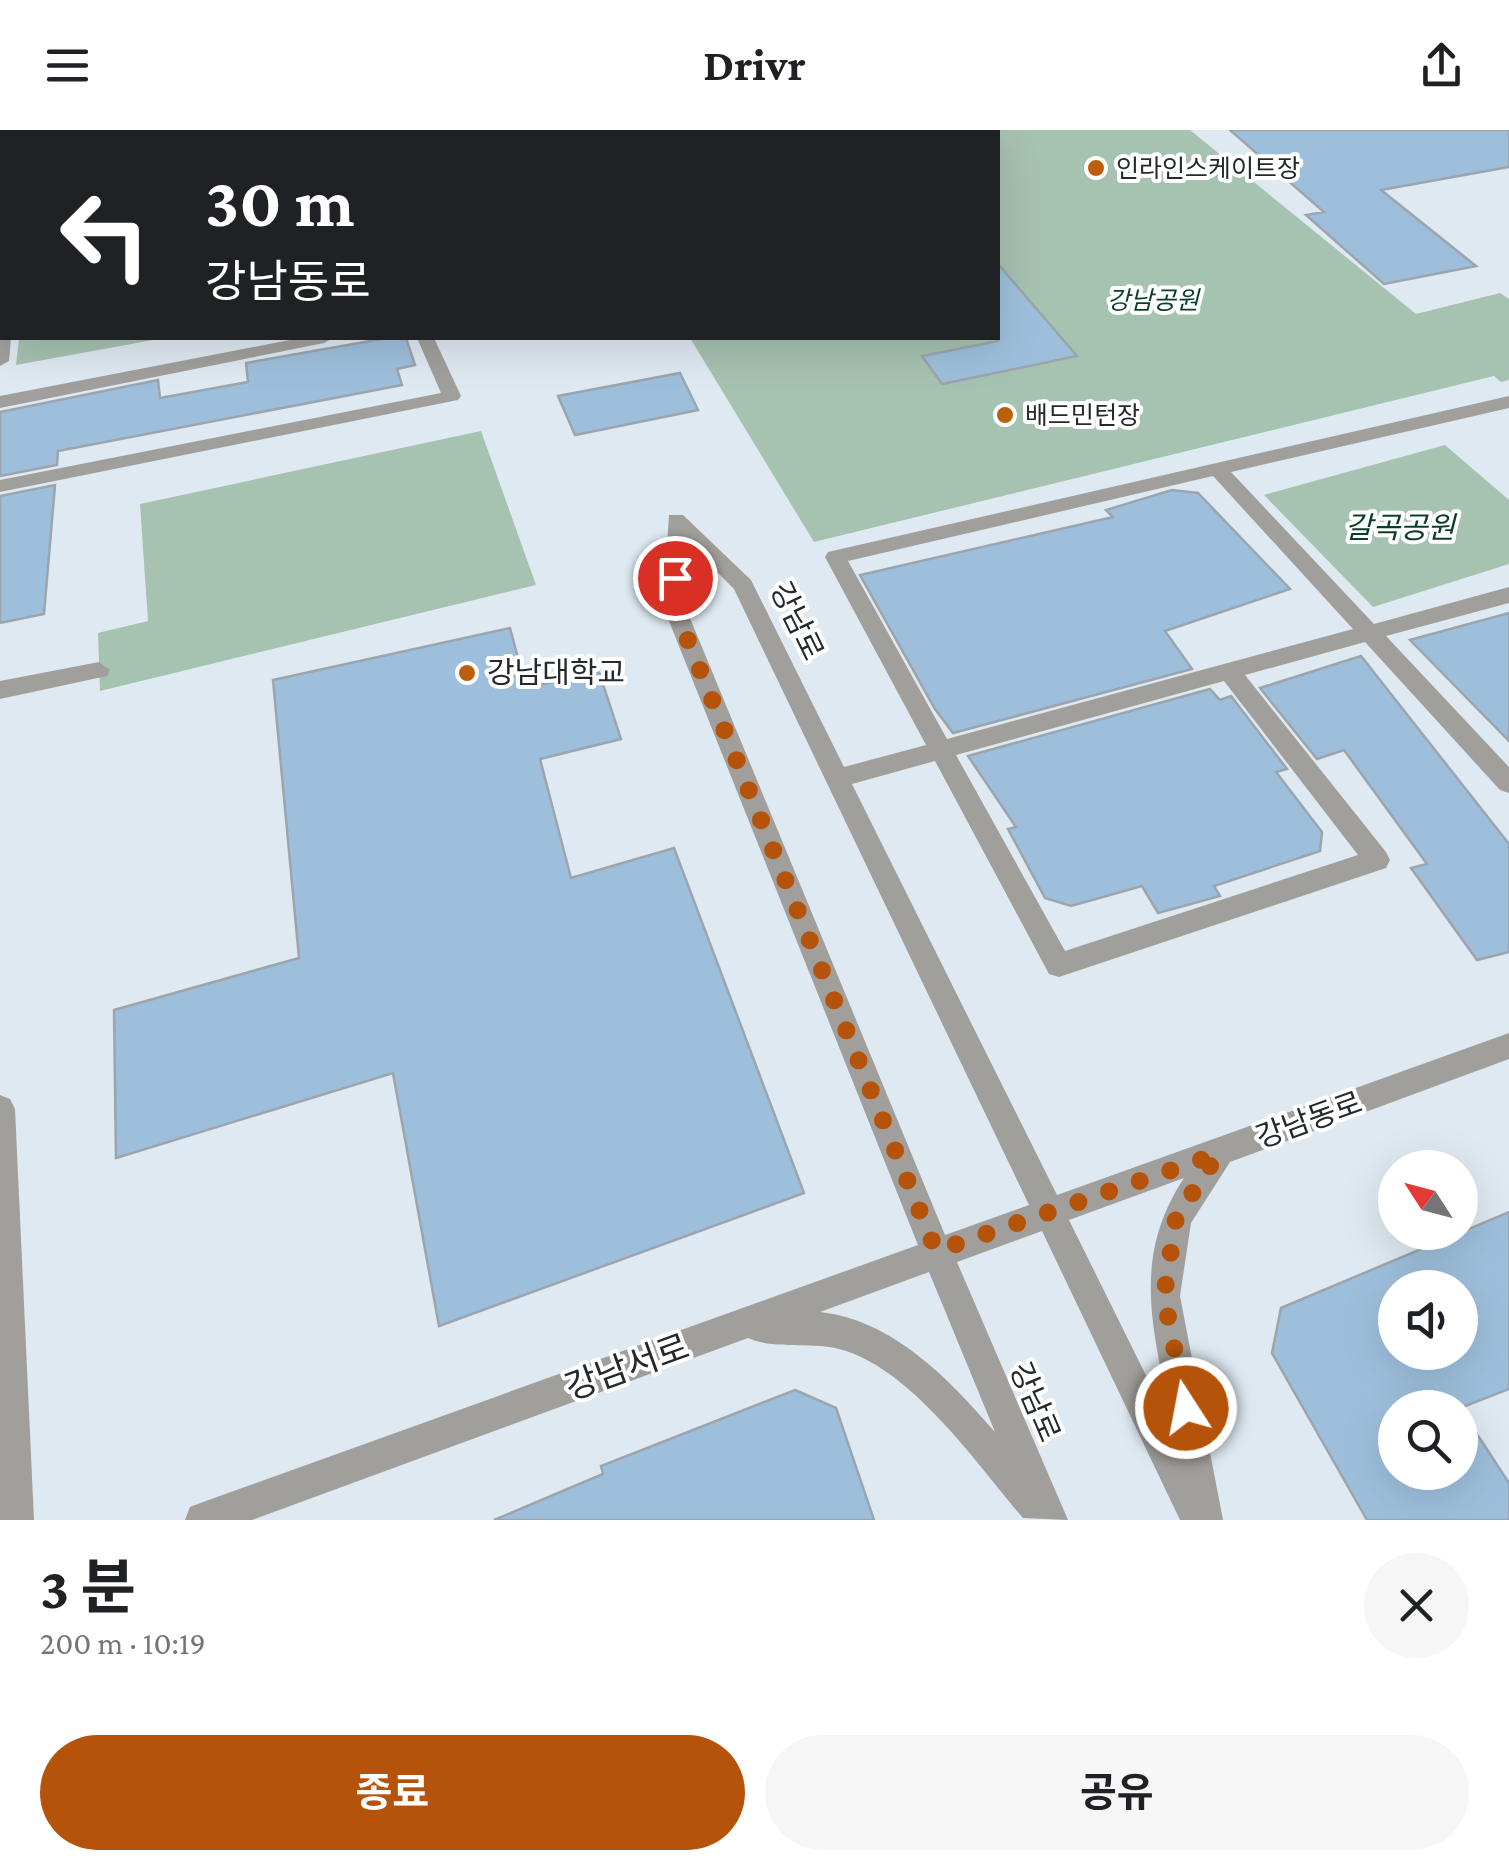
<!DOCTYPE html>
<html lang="ko">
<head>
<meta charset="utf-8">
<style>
  :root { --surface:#fff; --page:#f6f6f6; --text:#202124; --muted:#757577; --accent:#b45309 }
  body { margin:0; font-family:"Crimson Pro","Noto Sans KR",serif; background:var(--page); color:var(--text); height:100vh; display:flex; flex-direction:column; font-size:38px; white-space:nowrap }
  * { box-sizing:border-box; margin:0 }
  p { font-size:32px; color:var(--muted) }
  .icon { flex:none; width:55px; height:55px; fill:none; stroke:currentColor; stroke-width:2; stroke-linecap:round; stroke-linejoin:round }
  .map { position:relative; height:1390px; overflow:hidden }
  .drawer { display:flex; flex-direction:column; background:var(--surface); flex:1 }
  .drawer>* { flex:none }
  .hud { position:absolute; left:0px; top:0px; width:1000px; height:210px; box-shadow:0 10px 40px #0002; background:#202124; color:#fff; overflow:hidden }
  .needle { width:65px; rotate:306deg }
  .buttons { position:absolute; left:1378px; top:1020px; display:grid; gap:20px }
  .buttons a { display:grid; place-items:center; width:100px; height:100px; border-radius:50%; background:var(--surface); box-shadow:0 10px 40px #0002; font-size:50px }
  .pin { position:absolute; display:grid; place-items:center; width:85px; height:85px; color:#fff; margin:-42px; border:5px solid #fff; border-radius:50%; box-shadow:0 2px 10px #0007 }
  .me { position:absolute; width:110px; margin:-55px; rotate:349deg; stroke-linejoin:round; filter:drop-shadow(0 0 8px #0008) }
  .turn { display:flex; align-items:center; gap:35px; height:210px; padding:0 40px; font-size:45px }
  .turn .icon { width:130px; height:130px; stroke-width:2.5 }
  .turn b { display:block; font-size:70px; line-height:85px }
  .round { display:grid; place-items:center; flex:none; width:105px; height:105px; border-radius:52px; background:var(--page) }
  .head { display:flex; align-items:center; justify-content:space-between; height:170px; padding:0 40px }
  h1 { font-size:60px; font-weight:700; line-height:75px }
  .cta { display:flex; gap:20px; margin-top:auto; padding:20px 40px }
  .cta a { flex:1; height:115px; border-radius:60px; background:var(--accent); color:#fff; font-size:40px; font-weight:700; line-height:115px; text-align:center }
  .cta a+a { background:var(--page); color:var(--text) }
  header { display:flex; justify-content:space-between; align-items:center; height:130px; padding:0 40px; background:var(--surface); font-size:45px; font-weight:700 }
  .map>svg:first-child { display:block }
  .green { fill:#a6c2b1 }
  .building { fill:#9ebfdc; stroke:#9ca5ad; stroke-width:2.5; fill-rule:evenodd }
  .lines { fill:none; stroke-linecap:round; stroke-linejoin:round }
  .minor { fill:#a19f9b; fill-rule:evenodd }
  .route { stroke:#b45309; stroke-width:18; stroke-dasharray:0 32.4 }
  .poi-dot { fill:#bc5f0d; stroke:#fff; stroke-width:4 }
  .labels { text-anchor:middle; stroke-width:8; stroke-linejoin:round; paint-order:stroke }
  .far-poi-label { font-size:25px; fill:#25292c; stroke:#fff; text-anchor:start }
  .far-park-label { font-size:25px; font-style:italic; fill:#0a3d26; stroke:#fff }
  .park-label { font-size:30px; font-style:italic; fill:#0a3d26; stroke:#fff }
  .street-label { font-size:30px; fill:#25292c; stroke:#fff }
  .poi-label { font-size:30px; fill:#25292c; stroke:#fff; text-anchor:start }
  .near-street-label { font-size:35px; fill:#25292c; stroke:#fff }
</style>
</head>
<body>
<header><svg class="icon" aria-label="menu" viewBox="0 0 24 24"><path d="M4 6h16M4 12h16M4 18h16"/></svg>Drivr<svg class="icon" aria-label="share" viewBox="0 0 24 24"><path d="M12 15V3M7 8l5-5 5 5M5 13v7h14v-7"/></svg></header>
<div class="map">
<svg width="1509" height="1390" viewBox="0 0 1509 1390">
  <rect width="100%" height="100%" fill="#dfe9f1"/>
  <!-- green -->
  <path class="green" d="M789 0H1190L1416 184 1500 163 1509 169V250L1501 252 1494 246 814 412 690 208H998V2H786Z
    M19 208H164L16 235Z
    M481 301 536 455 100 561 98 503 148 491 140 374Z
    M1445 315 1509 370V434L1373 477 1264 365Z"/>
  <!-- building -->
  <path class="building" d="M1230 0H1509V37L1381 60 1476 136 1384 154 1306 85 1324 82Z
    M998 134 1077 226 942 254 922 226 998 211Z
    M387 208H406L415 235 397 239 402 255 58 321 57 335 0 346V282L158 250 160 268 248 252 246 233Z
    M680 243 698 280 575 305 558 266Z
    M55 355 44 484 0 493V366Z
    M1172 360 1198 363 1290 459 1165 501 1192 539 953 603 935 579 860 445 1113 387 1106 380Z
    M1509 483V611L1410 510Z
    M510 498 526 558 599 542 621 609 540 629 571 748 674 718 804 1063 439 1196 393 943 116 1028 114 880 299 828 273 550Z
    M1361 526 1509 714V822L1477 830 1411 738 1427 734 1344 620 1317 629 1260 558Z
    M1210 559 1220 570 1231 566 1287 639 1276 642 1322 702 1320 721 1214 756 1220 766 1158 783 1142 756 1071 776 1045 768 1008 699 1016 697 968 626Z
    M1509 1082V1259L1460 1278 1509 1353V1390H1367L1272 1223 1281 1178ZM1395 1158H1460V1222H1395ZM1395 1278H1460V1342H1395Z
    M795 1260 836 1278 874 1390H494L603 1344 601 1336Z"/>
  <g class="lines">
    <!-- minor -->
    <path class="minor" d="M2 85V95L0 96V86Z
      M0 200 2 208H11L9 231 0 236Z
      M300 208H333L324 213 0 278V266Z
      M417 208H434L461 266 458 270 0 362V350L441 263Z
      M1509 266V278L1231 342 1374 494 1509 457V473L1386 506 1509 637V663L1500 660 1365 512 1245 545 1386 722 1390 730 1386 738 1059 847 1049 844 935 631 852 654 1057 1065 1509 903V929L1230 1032 1191 1093 1180 1166 1223 1390H1180L1042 1101 957 1132 1068 1390 1023 1388C977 1334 915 1244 846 1221 815 1210 777 1221 748 1208L252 1390H185L190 1377 203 1372 918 1115 663 476 669 385H683L751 450 844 637 926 615 825 427 828 422ZM1213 346 1353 499 947 609 848 431ZM686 411 734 459 1029 1075 945 1105 685 476ZM1224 551 1358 725 1065 821 956 625ZM1184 1048C1128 1133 1156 1208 1173 1300L1069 1090ZM929 1142 995 1302C949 1249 893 1190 820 1182Z
      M99 532 110 540 107 546 0 569V551Z
      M0 965 10 969 15 979 34 1390H0Z"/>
  </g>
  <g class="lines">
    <!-- route -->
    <path class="route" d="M675 448 674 476 936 1121 1218 1024 1176 1088 1164 1166 1186 1278"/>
  </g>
  <!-- markers -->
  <g class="poi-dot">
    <circle cx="1096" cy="38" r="10"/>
    <circle cx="1005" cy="285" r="10"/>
    <circle cx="467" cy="543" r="10"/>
  </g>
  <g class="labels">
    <!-- far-poi labels -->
    <g class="far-poi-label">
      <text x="1116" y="47">인라인스케이트장</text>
      <text x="1025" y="294">배드민턴장</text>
    </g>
    <!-- far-park labels -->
    <g class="far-park-label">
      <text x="1153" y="179">강남공원</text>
    </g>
    <!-- park labels -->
    <g class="park-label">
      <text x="1400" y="408">갈곡공원</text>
    </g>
    <!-- street labels -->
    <g class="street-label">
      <text transform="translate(797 491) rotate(64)" y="10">강남로</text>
      <text transform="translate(1309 990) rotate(-20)" y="10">강남동로</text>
      <text transform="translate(1035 1272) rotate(67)" y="10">강남로</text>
    </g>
    <!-- poi labels -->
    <g class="poi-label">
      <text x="487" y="553">강남대학교</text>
    </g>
    <!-- near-street labels -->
    <g class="near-street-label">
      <text transform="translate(627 1237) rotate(-20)" y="12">강남서로</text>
    </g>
  </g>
</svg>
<div class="buttons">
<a><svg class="needle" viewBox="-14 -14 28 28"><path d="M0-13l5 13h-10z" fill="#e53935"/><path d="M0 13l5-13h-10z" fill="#757577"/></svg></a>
<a><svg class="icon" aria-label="sound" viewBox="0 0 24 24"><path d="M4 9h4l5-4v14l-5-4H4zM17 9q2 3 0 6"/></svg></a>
<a><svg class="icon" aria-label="search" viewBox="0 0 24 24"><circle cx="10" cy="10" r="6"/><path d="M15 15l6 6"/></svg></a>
</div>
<div class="pin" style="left:675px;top:448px;background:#d93025"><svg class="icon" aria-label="arrive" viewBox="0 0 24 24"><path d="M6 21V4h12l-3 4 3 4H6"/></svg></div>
<svg class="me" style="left:1186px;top:1278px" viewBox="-20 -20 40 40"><circle r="17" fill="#b45309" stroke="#fff" stroke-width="3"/><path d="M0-11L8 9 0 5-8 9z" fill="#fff"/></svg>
<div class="hud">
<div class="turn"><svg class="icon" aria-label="left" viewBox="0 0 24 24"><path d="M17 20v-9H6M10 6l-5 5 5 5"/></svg><div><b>30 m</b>강남동로</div></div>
</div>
</div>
<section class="drawer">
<div class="head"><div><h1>3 분</h1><p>200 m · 10:19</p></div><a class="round"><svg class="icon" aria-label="close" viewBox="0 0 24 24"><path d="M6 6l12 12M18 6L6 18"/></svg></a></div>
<div class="cta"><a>종료</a><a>공유</a></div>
</section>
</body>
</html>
